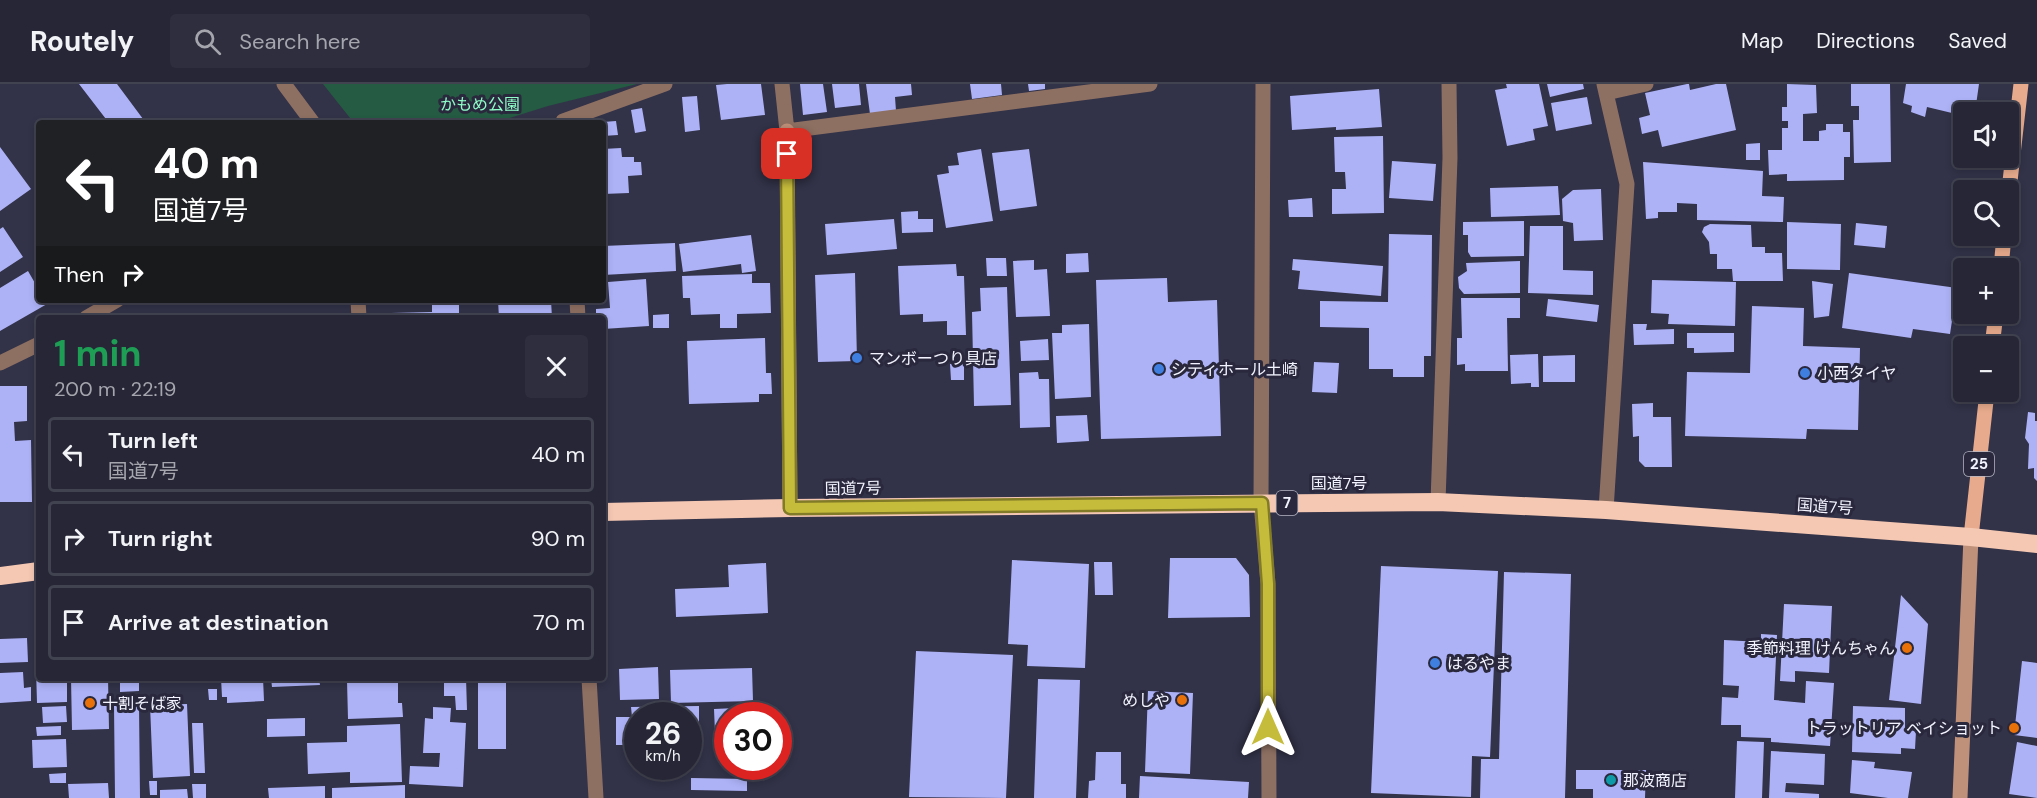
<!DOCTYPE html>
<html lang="en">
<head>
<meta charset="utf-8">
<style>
  :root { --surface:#262636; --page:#2e2e3e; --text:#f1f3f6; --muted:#a4a5ad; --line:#424351 }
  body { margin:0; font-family:"DM Sans","Noto Sans JP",sans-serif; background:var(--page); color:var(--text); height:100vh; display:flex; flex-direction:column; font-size:22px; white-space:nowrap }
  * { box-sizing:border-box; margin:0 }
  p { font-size:20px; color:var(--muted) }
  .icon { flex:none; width:33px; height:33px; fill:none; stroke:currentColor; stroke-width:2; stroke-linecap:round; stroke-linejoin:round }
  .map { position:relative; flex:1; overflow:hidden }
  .drawer { position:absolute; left:36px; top:231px; width:570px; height:366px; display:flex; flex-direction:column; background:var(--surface); border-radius:6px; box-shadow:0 3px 9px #0003,0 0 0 2px var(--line) }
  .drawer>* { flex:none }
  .guide { position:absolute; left:36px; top:36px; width:570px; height:183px; border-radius:6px; box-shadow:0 3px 9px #0003,0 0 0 2px var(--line); background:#202124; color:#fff; overflow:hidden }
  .tools { position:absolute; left:1953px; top:18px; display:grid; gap:12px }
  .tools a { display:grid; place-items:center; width:66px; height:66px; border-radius:6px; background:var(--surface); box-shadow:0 3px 9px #0003,0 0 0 2px var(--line); font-size:30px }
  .speed { position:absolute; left:624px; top:618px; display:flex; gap:12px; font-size:30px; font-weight:700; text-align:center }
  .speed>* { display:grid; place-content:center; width:78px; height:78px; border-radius:50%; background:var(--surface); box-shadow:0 3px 9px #0003,0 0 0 2px var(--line); line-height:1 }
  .speed small { font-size:15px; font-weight:400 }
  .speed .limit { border:9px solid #d22; background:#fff; color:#111 }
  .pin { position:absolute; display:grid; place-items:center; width:51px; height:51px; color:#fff; margin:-26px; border-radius:12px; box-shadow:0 3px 9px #0006 }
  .me { position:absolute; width:66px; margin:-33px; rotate:0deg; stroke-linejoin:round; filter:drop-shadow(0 0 4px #0008) }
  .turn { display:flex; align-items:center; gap:21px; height:126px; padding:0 18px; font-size:27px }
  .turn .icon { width:78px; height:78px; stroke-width:2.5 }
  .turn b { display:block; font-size:42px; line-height:51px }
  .then { display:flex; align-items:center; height:57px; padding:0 18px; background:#0003; gap:12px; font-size:22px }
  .round { display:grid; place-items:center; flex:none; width:63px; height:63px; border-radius:6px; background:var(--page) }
  .summary { display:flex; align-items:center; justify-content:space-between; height:102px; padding:0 18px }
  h1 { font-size:36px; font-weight:700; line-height:45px; color:#1e9e55 }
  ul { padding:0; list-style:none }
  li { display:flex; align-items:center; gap:18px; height:75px; margin:0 12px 9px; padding:0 6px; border:3px solid var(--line); border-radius:6px }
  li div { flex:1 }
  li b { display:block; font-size:22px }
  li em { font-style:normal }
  header { display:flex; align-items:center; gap:36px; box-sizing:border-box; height:84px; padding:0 30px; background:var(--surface); border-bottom:2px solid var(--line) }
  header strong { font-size:28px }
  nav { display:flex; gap:33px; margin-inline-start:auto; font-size:21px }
  .search { width:420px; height:54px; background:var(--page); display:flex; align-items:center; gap:15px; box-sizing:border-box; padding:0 21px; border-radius:6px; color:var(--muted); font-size:22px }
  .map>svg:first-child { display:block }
  .green { fill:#245b42 }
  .building { fill:#adb2f7 }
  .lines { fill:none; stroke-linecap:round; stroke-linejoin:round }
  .street { stroke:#8e7062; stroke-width:15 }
  .secondary { stroke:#c0917a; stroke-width:15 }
  .primary { stroke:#e7aa8c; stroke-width:15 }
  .highway { stroke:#f5c8b3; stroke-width:18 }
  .route-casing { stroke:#817a27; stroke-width:15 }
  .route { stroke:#c6bc3c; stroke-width:10 }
  .shop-dot { fill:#3f7fe0; stroke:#29283d; stroke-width:2 }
  .food-dot { fill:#e8710a; stroke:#29283d; stroke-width:2 }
  .culture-dot { fill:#0f9aa8; stroke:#29283d; stroke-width:2 }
  .labels { text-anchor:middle; stroke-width:6; stroke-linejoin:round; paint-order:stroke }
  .shield { fill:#29283d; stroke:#b6b6c4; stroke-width:1.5 }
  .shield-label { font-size:15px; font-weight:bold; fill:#f2f3fe }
  .park-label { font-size:16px; fill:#8efdc7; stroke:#29283d }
  .poi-label { font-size:16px; fill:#f2f3fe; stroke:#29283d; text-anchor:start }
  .street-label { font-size:16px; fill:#f2f3fe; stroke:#29283d }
</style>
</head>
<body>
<header>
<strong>Routely</strong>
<div class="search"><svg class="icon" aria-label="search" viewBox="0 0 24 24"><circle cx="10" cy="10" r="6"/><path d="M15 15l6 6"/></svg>Search here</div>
<nav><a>Map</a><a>Directions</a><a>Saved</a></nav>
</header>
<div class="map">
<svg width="2037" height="714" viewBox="0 0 2037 714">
  <rect width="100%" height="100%" fill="#323248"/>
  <!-- green -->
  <path class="green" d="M323 0H637L548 22 494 39H354Z"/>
  <!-- building -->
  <path class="building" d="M79 0H117L146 39H109Z
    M727 0H761L765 31 721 36 716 1Z
    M800 0H823L827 28 803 31Z
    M832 0H859L861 21 835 24Z
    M866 0H911L912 11 895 13 896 27 870 30Z
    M970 0H1001L1002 11 972 15Z
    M1028 0H1045V5L1029 7Z
    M1506 0H1539L1548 42 1533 45 1535 56 1507 62 1495 6 1507 4Z
    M1547 0H1583L1584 5 1550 13Z
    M1687 0H1689L1690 6 1716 0H1726L1736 46 1662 63 1658 46 1642 50 1639 34 1650 31 1645 9Z
    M1787 0 1816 1 1817 29 1803 30V57H1819V47L1826 46V40H1843V48H1850V73H1844V96L1787 97V90L1769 91 1768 66H1782V44H1788V37H1782V23H1787Z
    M1851 0H1890L1891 78 1854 79 1853 36H1859V22H1851Z
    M1906 0H1979L1975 28H1964V42L1951 39 1952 29 1927 23 1925 33 1911 28 1912 22 1903 19Z
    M1379 5 1382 43 1336 46V43L1292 46 1290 12Z
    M697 12 700 46 685 48 682 13Z
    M1587 13 1592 40 1556 47 1551 19Z
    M642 24 646 47 635 49 631 26Z
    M616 37 618 51 603 52V38Z
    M1383 52 1384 129 1332 130V105H1346L1345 88H1335L1334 53Z
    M1760 59V76H1746V60Z
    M0 63 31 105 0 127Z
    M621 64 622 73H634V78H641L642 91 628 92 629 109 603 110V65Z
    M981 65 993 137 946 144 937 91 949 89 948 82 959 81 957 69Z
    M1029 65 1037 122 1000 127 992 69Z
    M1392 77 1436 80 1433 117 1389 114Z
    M1643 78 1763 87 1762 112 1784 113 1783 138 1697 136V120L1677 119V128H1658V134L1646 135Z
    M1558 102 1560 131 1491 133 1490 104Z
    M1601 105 1603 156 1574 157 1573 139 1563 137 1562 115 1573 106Z
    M1312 114 1313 133H1289L1288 116Z
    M918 127V135H933V148L902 149 901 128Z
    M894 135 897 165 827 171 825 140Z
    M1524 137V172L1471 173 1468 168V151H1463V138Z
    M1787 138 1841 140 1840 186 1787 185Z
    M1856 139 1887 142 1885 164 1854 161Z
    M1710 140 1751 141 1752 163H1765V169H1782L1783 197H1733L1732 185H1717V170H1710L1709 158 1702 148 1704 143Z
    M1530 142H1563V186L1593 187V211L1528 209Z
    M3 143 23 173 0 188V145Z
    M1389 150 1432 151 1431 272H1424V293H1393V285H1369V244L1320 243V217L1388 218Z
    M751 151 756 187 742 189 741 180 683 188 679 160Z
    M675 159 676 187 603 191V162Z
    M1088 169 1089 188 1066 189V170Z
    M986 174H1006L1007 192H987Z
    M1293 175 1383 182 1381 212 1298 205 1300 187 1292 186Z
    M1034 176V186L1047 185 1050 232 1016 233 1013 177Z
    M1520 177V209L1464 210 1459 204 1458 193 1467 187 1466 179Z
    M956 180 957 192H964L966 251H947V237L923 238V230L900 231 898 182Z
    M28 187 39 206V216H45L47 220 0 247V204Z
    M855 189 857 277 818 278 815 191Z
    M1849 189 1957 204 1950 250 1913 245 1911 254 1842 244Z
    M752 190V199H770L771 229 737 230V244H720V230L691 231 690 214H683L682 192Z
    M1167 194 1168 218 1217 216 1221 352 1101 355 1096 196Z
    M646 195 649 242 603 245V234H596V225L610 224 608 198Z
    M1652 196 1736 198 1735 242 1668 240 1669 230 1651 229Z
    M1812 197 1833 200 1829 232 1814 234Z
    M1007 203 1011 321 974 322 972 228 981 227 980 204Z
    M1461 214H1520V234H1507L1508 287H1465V280L1457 281V254H1462Z
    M1548 215 1599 221 1597 238 1546 232Z
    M498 216H551L552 234H499Z
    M459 219V234H391V229L432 228V220Z
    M1752 222 1804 224 1803 262 1860 264 1858 346 1807 345 1806 355 1685 352 1687 288 1750 289Z
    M669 230V244H653V231Z
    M1089 240 1091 313 1055 315 1052 249H1062V241Z
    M1633 240H1647L1646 246 1674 245V260L1634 261Z
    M1687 249H1734V268L1694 269V264H1687Z
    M765 254 766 289H771L772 310H759V318L689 320 687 257Z
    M1048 255 1049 276 1021 277 1020 257Z
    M1538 270 1539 303H1531V299L1511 300 1510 271Z
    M1575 271V298H1543V272Z
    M1314 278 1339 279 1337 309 1312 308Z
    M964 279V296H951L950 280Z
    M1038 288 1039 295H1049L1050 343 1020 344 1019 289Z
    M0 302H27V337L14 338 15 357 31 356 32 418H0Z
    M1653 319V333H1671L1672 383H1645L1639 377V352L1633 353 1632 320Z
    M2028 328 2035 329V337H2037V397L2034 394V384L2028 385 2029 360 2025 354Z
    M1087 331 1089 357 1057 359 1056 332Z
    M1170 474H1236L1249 491 1250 533 1168 534Z
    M1012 476 1089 480 1085 584 1027 582 1028 561 1008 560Z
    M1094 478H1112L1113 511H1095Z
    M766 479 768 529 676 533 675 505 729 503 728 481Z
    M1381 482 1498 487 1490 673 1472 672 1471 713 1371 709Z
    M1504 488 1571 490 1565 714H1480L1481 675H1499Z
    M1901 511 1928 540 1921 620 1889 616Z
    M1784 520 1832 522 1829 589 1795 587V598L1780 597Z
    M35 549H39V594H67V618L37 619Z
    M1761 550 1777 551 1774 616 1805 619 1806 597 1834 599 1830 662 1771 658V654L1741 653V641H1721L1722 613 1738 614 1739 602 1723 601 1724 556 1761 558Z
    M27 554 28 578 0 579V555Z
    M916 567 1013 571 1006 714 909 713Z
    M2022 577 2037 579V654L2014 651Z
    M658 583 659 615 620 616 619 585Z
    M752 584 753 617 671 619 670 586Z
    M23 588 24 604 31 603V617L0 619V589Z
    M71 594H108L109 645 72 646Z
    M120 594H139V607L120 608Z
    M221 594H263L264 617 227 619V613H222Z
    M271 594H319L320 601 272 603Z
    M355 594H398V619H402L403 633 348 635 347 597H355Z
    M466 594 467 626H456L455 612H444V595Z
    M478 594H506V665H478Z
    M1038 595 1080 596 1076 714H1034Z
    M208 605H217V616H209Z
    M1148 607 1193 609 1190 690 1145 688Z
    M187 620 190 692 153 694 150 621Z
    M114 621H139L140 714H115Z
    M66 622 67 638 43 639 42 623Z
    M699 622V670H688V632H638V671H631V661H616V633H632L631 623Z
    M1853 622 1905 624V646L1916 647 1915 665 1901 664V670L1852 668Z
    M433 623 451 624 450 638 466 639 463 703 409 700 410 682 439 683 440 669H423L425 634 433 635Z
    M758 623 759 632H728V672H716L714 625Z
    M305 634V652L267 653V635Z
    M192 639H203L205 689H194Z
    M400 640 402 698 350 699V688L308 690 307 659 347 658V642Z
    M61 642V651L37 652 36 643Z
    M66 655 67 683 33 684 32 656Z
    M1737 657 1764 658 1762 714H1735Z
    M2017 658 2037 662V714L2009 710Z
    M1771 667 1825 670 1824 701 1786 699 1785 708 1819 710V714H1769Z
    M1096 668H1121V700H1126V714H1088L1089 697 1095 696Z
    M1852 676 1875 678 1874 684 1912 688 1908 714H1888L1850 709Z
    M1576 686H1646L1645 714H1593V705H1576Z
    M66 689V699H50L49 690Z
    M1140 692 1249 698 1248 714H1139Z
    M691 694 747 695V707L691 706Z
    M149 697H157V711H150Z
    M108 699 109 714H69L68 700Z
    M192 700H206V714H193Z
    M405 701V714H332V704Z
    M325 702V714H269L268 704Z
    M187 705 188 714H160V706Z"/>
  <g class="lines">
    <!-- street -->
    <path class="street" d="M284 0 313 39
      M782 0 787 47 1150 0
      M1263 0 1261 419 1268 500 1269 714
      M1604 0 1627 100 1606 426
      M1606 9 1646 0
      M564 39 563 37 665 0
      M358 216 359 234
      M577 216 578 234
      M86 234 117 216
      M0 279 39 260
      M1438 418 1450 74 1449 0
      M589 594 596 714"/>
    <!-- secondary -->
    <path class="secondary" d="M787 47 790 424
      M1960 714 1971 453"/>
    <!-- primary -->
    <path class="primary" d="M2008 115 2021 0
      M2001 184 2004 152
      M1992 262 1996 230
      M1971 453 1987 308"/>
    <!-- highway -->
    <path class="highway" d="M603 428 790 424 1438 418 1606 426 1971 453 2037 460
      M0 492 39 487"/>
  </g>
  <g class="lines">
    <defs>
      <path id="route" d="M787 70 790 424 1262 419 1268 500V643"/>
    </defs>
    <!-- route casing -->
    <use href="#route" class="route-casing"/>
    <!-- route -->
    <use href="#route" class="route"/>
  </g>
  <!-- markers -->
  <g class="shop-dot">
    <circle cx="857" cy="274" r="6"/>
    <circle cx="1159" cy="285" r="6"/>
    <circle cx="1805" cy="289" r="6"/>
    <circle cx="1435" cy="579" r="6"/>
  </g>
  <g class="food-dot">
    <circle cx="1907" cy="564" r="6"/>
    <circle cx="1182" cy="616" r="6"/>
    <circle cx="90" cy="619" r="6"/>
    <circle cx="2014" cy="644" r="6"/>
  </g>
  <circle class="culture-dot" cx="1611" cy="696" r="6"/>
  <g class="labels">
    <!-- shield labels -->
    <g class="shield">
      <rect x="1964" y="368" width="30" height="24" rx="4.5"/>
      <rect x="1276.5" y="407" width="21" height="24" rx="4.5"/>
    </g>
    <g class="shield-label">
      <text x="1979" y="385">25</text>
      <text x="1287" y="424">7</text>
    </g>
    <!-- park labels -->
    <g class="park-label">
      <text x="480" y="26">かもめ公園</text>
    </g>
    <!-- poi labels -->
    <g class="poi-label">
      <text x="869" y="280">マンボーつり具店</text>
      <text x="1171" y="291">シティホール土崎</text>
      <text x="1817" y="295">小西タイヤ</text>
      <text x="1895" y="570" text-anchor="end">季節料理 けんちゃん</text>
      <text x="1447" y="585">はるやま</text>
      <text x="1170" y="622" text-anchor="end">めしや</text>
      <text x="102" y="625">十割そば家</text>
      <text x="2002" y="650" text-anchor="end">トラットリア ベイショット</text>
      <text x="1623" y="702">那波商店</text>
    </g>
    <!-- street labels -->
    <g class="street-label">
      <text x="1339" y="405">国道7号</text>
      <text transform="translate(853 404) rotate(-1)" y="6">国道7号</text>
      <text transform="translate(1825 422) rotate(4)" y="6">国道7号</text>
    </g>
  </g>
</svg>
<div class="tools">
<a><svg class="icon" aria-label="sound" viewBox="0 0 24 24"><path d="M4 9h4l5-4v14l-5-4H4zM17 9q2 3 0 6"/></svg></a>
<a><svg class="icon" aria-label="search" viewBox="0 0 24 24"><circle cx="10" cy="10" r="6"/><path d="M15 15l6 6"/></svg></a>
<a>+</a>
<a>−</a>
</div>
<div class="speed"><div>26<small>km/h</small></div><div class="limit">30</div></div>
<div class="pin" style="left:787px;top:70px;background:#d93025"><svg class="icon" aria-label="arrive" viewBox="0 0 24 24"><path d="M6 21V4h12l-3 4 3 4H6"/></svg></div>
<svg class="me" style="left:1268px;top:643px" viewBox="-20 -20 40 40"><path d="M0-17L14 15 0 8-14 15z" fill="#c6bc3c" stroke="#fff" stroke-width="4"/></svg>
<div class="guide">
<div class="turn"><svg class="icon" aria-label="left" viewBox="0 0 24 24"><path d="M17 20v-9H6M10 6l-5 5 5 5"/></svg><div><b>40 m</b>国道7号</div></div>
<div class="then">Then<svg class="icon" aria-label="right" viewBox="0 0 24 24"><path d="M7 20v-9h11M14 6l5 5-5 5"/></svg></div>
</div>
<section class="drawer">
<div class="summary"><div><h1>1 min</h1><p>200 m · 22:19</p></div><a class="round"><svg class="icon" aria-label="close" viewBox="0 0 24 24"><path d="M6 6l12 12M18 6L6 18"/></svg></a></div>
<ul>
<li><svg class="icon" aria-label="left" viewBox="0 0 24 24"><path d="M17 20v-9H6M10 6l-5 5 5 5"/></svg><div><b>Turn left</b><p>国道7号</p></div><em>40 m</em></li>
<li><svg class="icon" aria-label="right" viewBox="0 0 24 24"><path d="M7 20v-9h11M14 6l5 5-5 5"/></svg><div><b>Turn right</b></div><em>90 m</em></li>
<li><svg class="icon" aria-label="arrive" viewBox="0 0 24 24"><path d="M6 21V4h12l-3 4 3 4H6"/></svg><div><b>Arrive at destination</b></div><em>70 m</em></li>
</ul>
</section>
</div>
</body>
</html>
